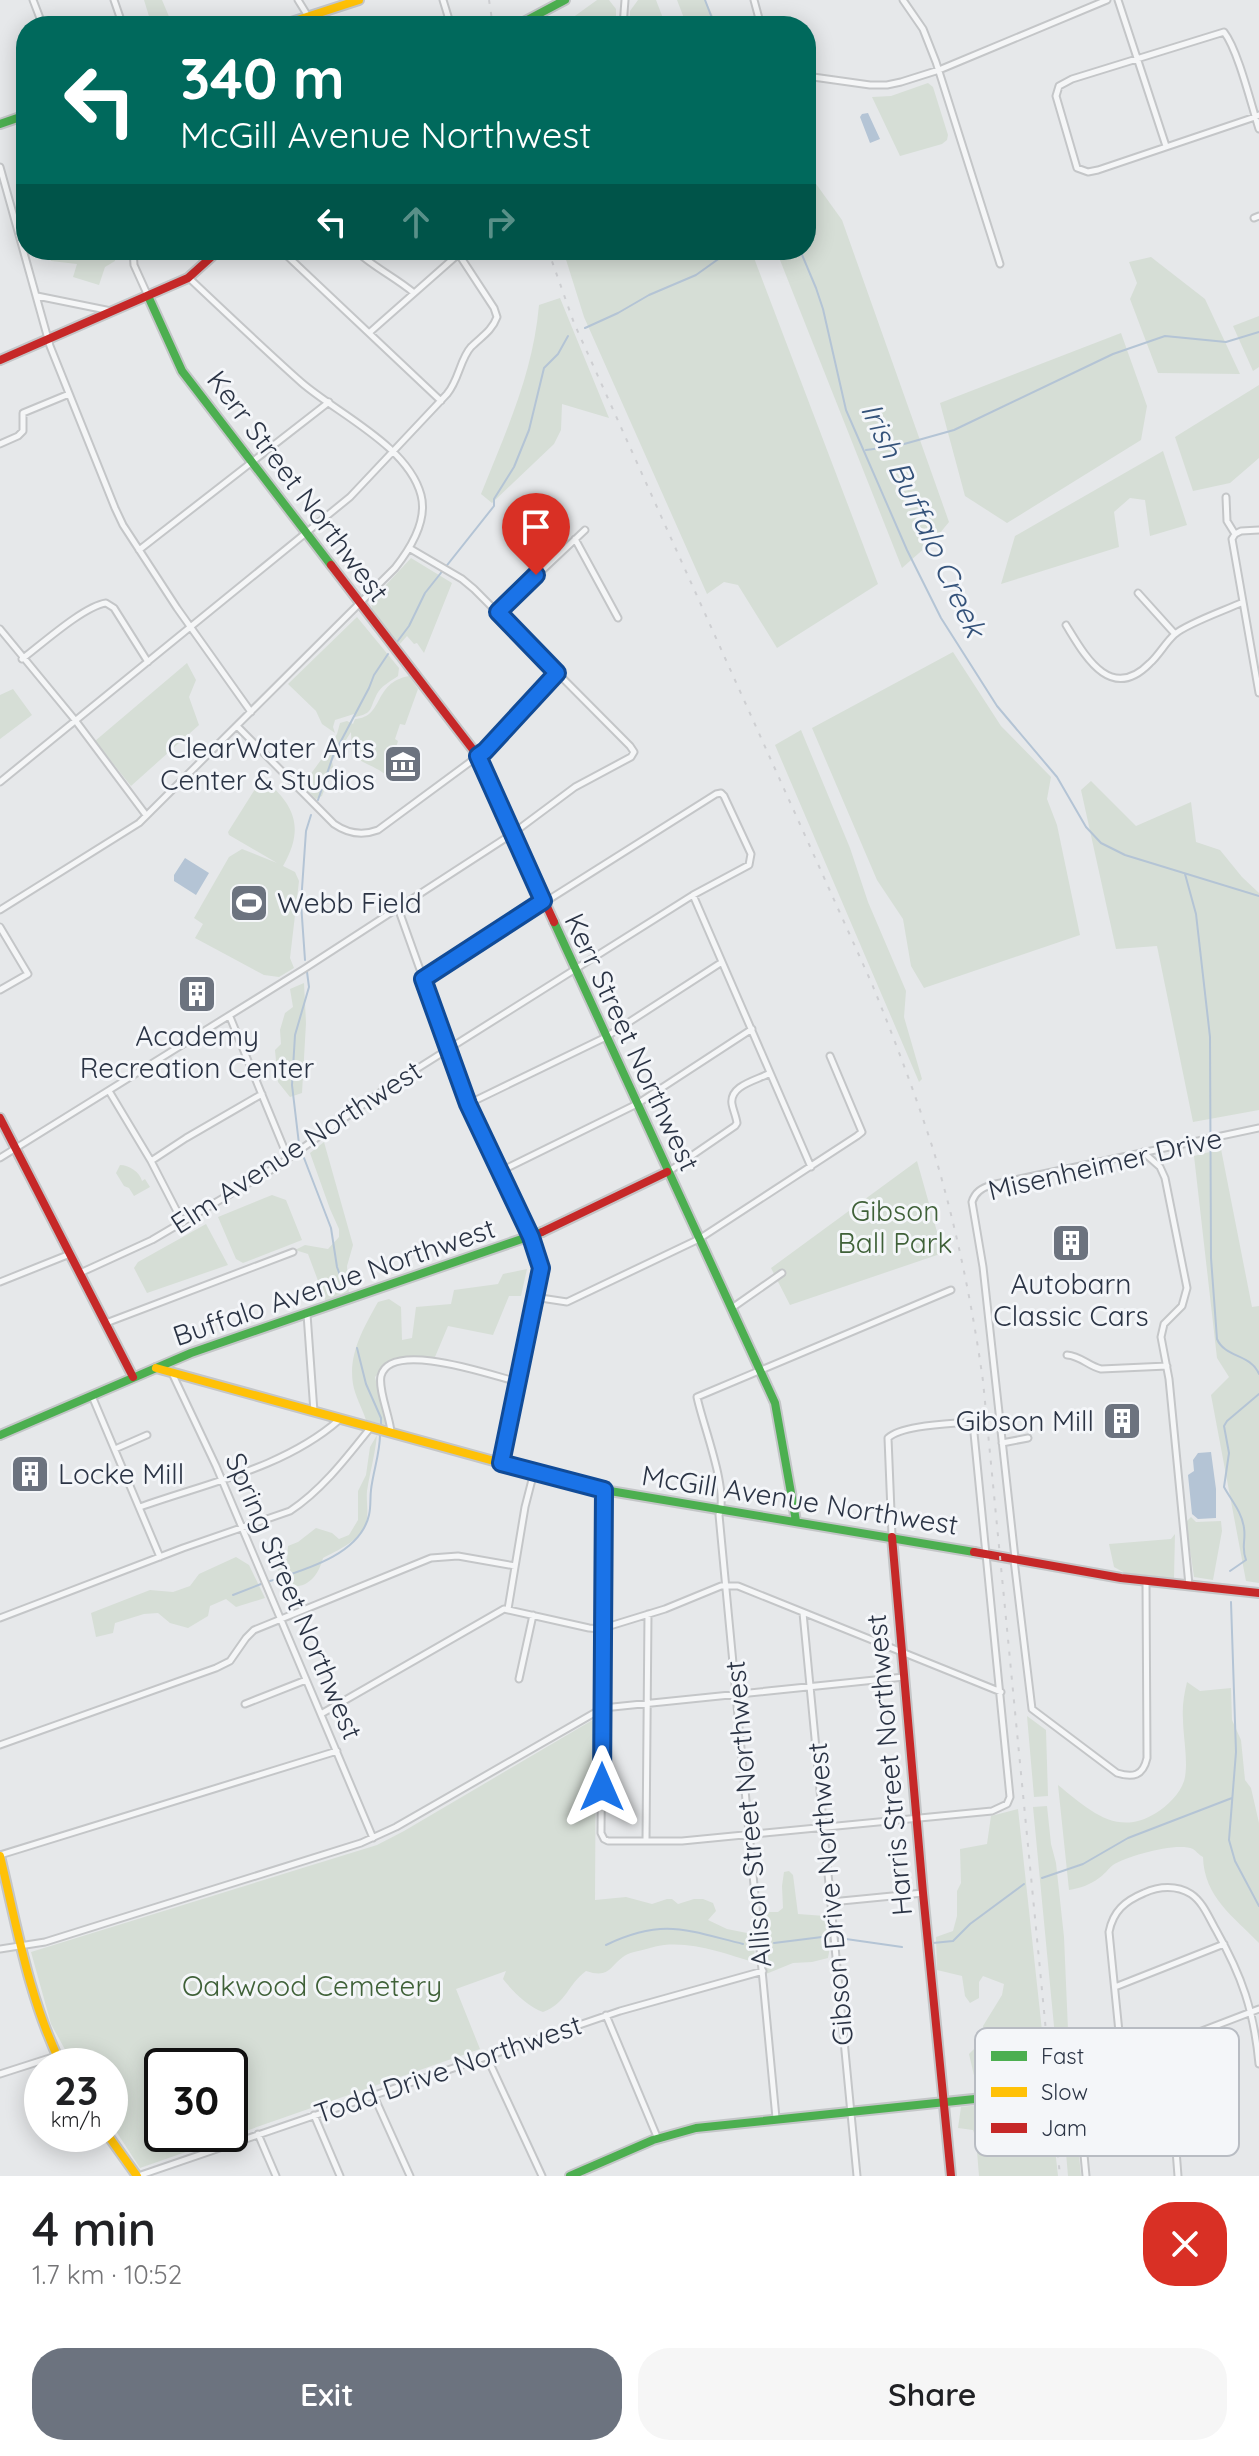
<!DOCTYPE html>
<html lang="en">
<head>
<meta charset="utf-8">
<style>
  :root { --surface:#fff; --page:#f6f6f6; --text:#202124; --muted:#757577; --accent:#6c737f }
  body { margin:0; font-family:Quicksand,sans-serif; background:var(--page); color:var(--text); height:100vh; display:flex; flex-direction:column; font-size:30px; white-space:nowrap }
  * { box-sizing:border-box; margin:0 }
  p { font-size:26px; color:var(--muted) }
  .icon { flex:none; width:44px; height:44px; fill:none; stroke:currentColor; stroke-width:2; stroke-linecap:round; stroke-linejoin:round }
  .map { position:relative; height:2176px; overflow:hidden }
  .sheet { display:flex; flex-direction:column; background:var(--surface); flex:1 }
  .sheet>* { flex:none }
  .guide { position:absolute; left:16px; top:16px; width:800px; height:244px; border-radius:32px; box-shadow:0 4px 20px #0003; background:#00695c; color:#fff; overflow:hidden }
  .speed { position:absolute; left:24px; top:2048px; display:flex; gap:16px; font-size:40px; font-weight:700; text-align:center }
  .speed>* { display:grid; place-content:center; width:104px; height:104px; border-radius:50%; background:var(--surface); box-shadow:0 4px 20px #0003; line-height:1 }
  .speed small { font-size:20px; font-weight:400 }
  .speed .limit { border:4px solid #111; border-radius:12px; background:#fff; color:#111 }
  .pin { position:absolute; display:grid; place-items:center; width:68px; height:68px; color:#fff; margin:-82px -34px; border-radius:50% 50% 50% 0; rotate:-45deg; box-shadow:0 0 8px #0007 }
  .pin .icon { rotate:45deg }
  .me { position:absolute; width:88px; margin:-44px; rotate:0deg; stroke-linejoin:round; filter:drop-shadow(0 0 6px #0008) }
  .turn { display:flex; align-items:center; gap:28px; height:168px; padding:0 32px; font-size:36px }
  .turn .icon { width:104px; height:104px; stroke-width:2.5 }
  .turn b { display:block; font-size:56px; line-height:68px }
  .lanes { display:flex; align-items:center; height:76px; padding:0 32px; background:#0003; justify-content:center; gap:40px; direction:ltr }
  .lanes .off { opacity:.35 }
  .round { display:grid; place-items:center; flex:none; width:84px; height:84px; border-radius:32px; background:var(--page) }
  .headline { display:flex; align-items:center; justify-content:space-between; height:136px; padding:0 32px }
  h1 { font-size:48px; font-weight:600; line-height:60px }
  .primary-button { display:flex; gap:16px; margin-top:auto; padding:16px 32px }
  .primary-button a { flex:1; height:92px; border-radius:32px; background:var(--accent); color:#fff; font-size:32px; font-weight:600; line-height:92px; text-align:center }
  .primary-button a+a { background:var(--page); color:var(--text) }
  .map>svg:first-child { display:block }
  .green { fill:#d6ded6; fill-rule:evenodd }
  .water { fill:#b4c4d5 }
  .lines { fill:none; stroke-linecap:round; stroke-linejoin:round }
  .stream { stroke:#b4c4d5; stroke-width:2 }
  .street-casing { stroke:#c4c6c8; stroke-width:9 }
  .fast-casing { stroke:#c4c6c8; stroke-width:12 }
  .slow-casing { stroke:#c4c6c8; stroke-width:12 }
  .jam-casing { stroke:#c4c6c8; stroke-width:12 }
  .street { stroke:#f5f6f7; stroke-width:5 }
  .fast { stroke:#4caf50; stroke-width:8 }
  .slow { stroke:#ffc107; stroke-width:8 }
  .jam { stroke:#c62828; stroke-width:8 }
  .rail { stroke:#cecfd2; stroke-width:2; stroke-dasharray:4 8; stroke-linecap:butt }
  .route-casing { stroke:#114b97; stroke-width:20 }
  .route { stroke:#1a73e8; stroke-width:14 }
  .labels { text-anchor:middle; stroke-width:6; stroke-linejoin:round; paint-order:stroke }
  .street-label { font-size:28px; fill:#2b3445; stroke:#f4f6f9 }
  .poi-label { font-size:28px; fill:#2b3445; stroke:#f4f6f9; text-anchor:end }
  .park-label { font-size:28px; fill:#3f6138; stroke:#f4f6f9 }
  .water-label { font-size:30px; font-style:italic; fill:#34527a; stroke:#f4f6f9 }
  .key { fill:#f4f6f9; stroke:#b8bcc3; stroke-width:2 }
  .key-label { font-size:22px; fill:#2b3445 }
</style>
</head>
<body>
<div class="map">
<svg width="1259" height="2176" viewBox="0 0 1259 2176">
  <rect width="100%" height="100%" fill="#e6e8ea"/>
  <!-- green -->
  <path class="green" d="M144 0H162L173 26H152Z
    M597 0H609L616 9V26H561Z
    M638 0H656L666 26H630V11Z
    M677 0H705L718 26H687Z
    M928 83 933 87 948 135 947 140 942 144 900 156 872 97 891 96Z
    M806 170 842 220 949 522 935 539 902 568 776 250H806Z
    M47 250H116L115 261 105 267 99 285 73 277 77 264 51 261Z
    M563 250H751L878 584 777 648 738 585 724 582 707 594 584 317Z
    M1151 257 1205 299 1240 374 1158 373 1130 299 1137 283 1129 262Z
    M560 298 609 418 562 404 561 430 554 444 492 503 481 494C506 431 533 374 539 305Z
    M1259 316V367L1253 371 1233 326Z
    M1121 333 1147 406 1141 440 1007 523 965 496 940 403Z
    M1259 385V458L1230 483 1193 491 1175 437Z
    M1163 451 1187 525 1150 536 1145 500 1130 498 1114 512 1119 547 1001 584 1015 536Z
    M411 558 452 583 424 653 417 643 414 644 407 636 399 645 372 609 371 601Z
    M357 617 399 668 398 676C391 681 381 686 377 694 369 709 374 713 355 717L354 714 335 720 333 727 335 733 322 724 316 711 288 684Z
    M953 652 1001 726 1051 777 1047 799 1057 825 1080 935 924 988 911 966 903 919 877 880 812 728Z
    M187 663 196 680 189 697 199 725 131 786 95 741Z
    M409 676 418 689 405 725 400 724 395 739 398 741 387 776C378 767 362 764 352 754L351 732 332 761 333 767C323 775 327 786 322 796L316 799 302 786 326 753 337 734 340 723 347 721 353 724 355 719C385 717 372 683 409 676Z
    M13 689 32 715 0 739V695Z
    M801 730 850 848 868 902 906 991 904 1017 922 1079 919 1082 775 745Z
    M262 778C295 804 305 828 283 866L295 872 299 881 290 958 294 968 279 977 264 975 195 938 203 924 194 918 229 857 242 849 277 863 229 835 228 832Z
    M1091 781 1136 826 1191 802 1196 842 1220 850 1242 877 1259 893V1110L1193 1122 1157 946 1116 949 1081 790Z
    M304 983 306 1023 302 1093 290 1097 278 1082 275 1050 281 1044 280 1030 285 1013 293 1007 290 989Z
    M324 1142 353 1245 347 1266 349 1294 326 1302 308 1254 295 1250 305 1245 328 1249 339 1237V1229L330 1209 310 1153Z
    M1221 1149 1252 1307 1259 1306V1583L1246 1581 1211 1395 1229 1377 1217 1358 1194 1156Z
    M917 1161 943 1253 790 1305 771 1268Z
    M120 1165C129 1165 140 1172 142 1181L145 1179 150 1187 134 1196 129 1188 124 1186 116 1173Z
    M272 1195 286 1200 302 1240 243 1263 236 1259 218 1217Z
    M206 1224 228 1265 147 1293 134 1268 138 1262Z
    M527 1269 521 1296H509L493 1335 448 1326 435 1357 392 1359 375 1377 387 1425 366 1420C362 1408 355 1396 353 1384 348 1354 364 1327 378 1302L389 1299 401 1307 402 1340 412 1338 416 1307 451 1304 454 1290 498 1284 503 1274Z
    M377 1435C375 1455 370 1472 367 1491 366 1501 369 1513 366 1523 360 1541 338 1550 323 1558 318 1577 306 1591 285 1585L275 1564 287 1559 288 1546 298 1542 316 1528 332 1533 339 1539 349 1535 358 1520V1491L366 1475 370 1447Z
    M1191 1517 1196 1522 1221 1521 1222 1531 1213 1580 1194 1577 1186 1522Z
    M1175 1534 1174 1578 1125 1573 1114 1567 1109 1544 1171 1539Z
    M236 1557 249 1565 265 1598 236 1607 226 1599 210 1606 208 1616 188 1628 170 1623 158 1613 144 1614 115 1623 113 1633 96 1637 91 1613 150 1590 173 1592 190 1586 199 1574Z
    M1187 1682 1200 1691 1231 1688 1232 1720 1241 1740 1245 1780 1251 1788 1259 1823V1943C1234 1917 1204 1897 1203 1857 1199 1855 1196 1851 1193 1849 1176 1842 1128 1856 1113 1865 1108 1869 1104 1875 1099 1878 1090 1885 1080 1888 1069 1890L1058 1785C1088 1809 1117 1838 1156 1813 1167 1806 1180 1794 1184 1781 1189 1764 1183 1737 1183 1719 1182 1706 1184 1695 1187 1682Z
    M1027 1716 1046 1730 1048 1796 1034 1797Z
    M596 1718 595 1900 626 1897 652 1904 667 1899H672L678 1904 694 1899H703L713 1903 716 1911 708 1920 727 1929 752 1934 756 1963C726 1954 696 1942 664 1945 654 1946 644 1950 634 1952 610 1958 615 1981 586 1971 567 1985 567 2003 543 2012 529 2007 512 1991 503 1979L506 1971 456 1989 480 2049 140 2168 110 2122V2066H74L51 2024 31 1952 377 1845 404 1831ZM230 2066V2134H162V2066Z
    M1047 1806 1051 1844 1056 1863 1064 1937 1069 2053 1058 2068 1033 1807Z
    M1018 1809 1048 2086 986 2093 976 2084 969 2054 976 2047 986 2044 983 2026 1002 1995 1004 1984 983 1976 979 1982V1998L970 2003 965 1996 962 1976 937 1970 936 1937 953 1931 957 1916V1891L961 1883 960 1849 987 1844 991 1816Z
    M789 1871 793 1875 798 1914 825 1916C832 1930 831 1943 828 1958L812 1962 793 1963 766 1974 762 1912H778L783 1908 782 1886 784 1872Z
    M1076 2067 1077 2094 1074 2105 1081 2176H1068L1059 2071Z
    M1049 2095 1058 2176H979L976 2139 973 2130 958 2128 961 2107 980 2105 990 2132 1000 2138 1003 2154 1029 2151 1028 2133 1037 2110V2097Z"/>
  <!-- water -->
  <path class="water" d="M868 113 880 139 870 143 860 117 862 114Z
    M185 858 209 873 196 895 174 881V875Z
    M1211 1452 1216 1489V1518L1198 1519 1192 1514 1188 1475 1194 1471 1193 1460 1198 1453Z"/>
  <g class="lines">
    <!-- stream -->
    <path class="stream" d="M705 0 715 26
      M800 250 816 288 823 309 846 410 907 550 941 618 997 706 1057 777 1086 827 1101 843 1125 855 1259 896
      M585 328 618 313 649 295 696 275 731 250
      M866 450 897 446 954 430 1113 354 1165 336 1226 342 1259 332
      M397 642 409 626 425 593 494 506V499L514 467 529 430 544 368 558 354 568 336
      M318 800 333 756 369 688 374 675 388 654
      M1185 874 1196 914 1210 1037 1211 1258 1217 1339C1225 1358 1251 1354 1259 1374
      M305 960 301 903 306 831 311 815
      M299 1144 292 1085 295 1035 309 987 307 972
      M304 1158 331 1228 337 1267 345 1289
      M357 1348 366 1384 381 1418V1424
      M1230 1571 1246 1560C1241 1548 1246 1540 1244 1528 1242 1512 1231 1500 1224 1487L1229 1453 1224 1426 1227 1421 1259 1394
      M270 1581C304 1570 360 1555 369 1515 371 1507 370 1498 371 1490 373 1472 380 1453 380 1435
      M233 1595 261 1584
      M1231 1602 1236 1752 1229 1840 1235 1861 1259 1906
      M1042 1878 1083 1864 1128 1838 1232 1798
      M839 1938 902 1947
      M774 1943 822 1937
      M933 1943 953 1941 970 1924 1024 1884
      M606 1945C663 1918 686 1930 743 1944"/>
    <defs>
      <path id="street" d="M33 0 43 26
        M114 0 123 26
        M298 0 314 26
        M443 0 451 26
        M754 0 761 26
        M903 0 923 29 936 62 1000 264
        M1118 0 1166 146
        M623 26 625 0
        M806 76 870 85H887L901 82 939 70 1107 0
        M1259 115 1255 117 1098 170 1088 172 1077 168 1056 96 1059 86 1072 79 1224 32C1238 50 1251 104 1259 129
        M0 167 50 346 115 508 123 525 177 608 251 712
        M1254 218 1259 216
        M16 223 26 221
        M133 250 134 265 148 296
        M281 250 441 401
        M355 250C373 267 395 277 414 293
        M37 296 111 311
        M369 333 463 250
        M0 444 18 436 23 431V413L69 394
        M1226 497 1227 521 1235 534 1232 539 1259 693
        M1235 534 1241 531 1259 530
        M575 539 618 618
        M139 550 329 402
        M1138 593 1175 634
        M498 612 585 530
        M1066 625C1084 654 1110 704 1150 663 1159 655 1165 643 1175 634 1188 623 1226 610 1243 602
        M0 629 75 720 146 815
        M22 659C42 644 84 606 106 603L114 608 148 662
        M237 726 334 824C347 833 362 836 378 830L485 751 557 673
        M0 782 350 497 447 394C459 380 460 359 471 347 481 337 492 331 497 317L494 308 456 250
        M693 895 811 1167
        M398 908 468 1104 531 1237 541 1268 501 1463
        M0 910 139 823 395 568C410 549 428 521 421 495 408 446 338 414 302 383 264 349 226 313 189 278
        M0 927 28 974 0 990
        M230 1017 288 1158
        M109 1091 151 1161 183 1223
        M468 1104 606 1037 722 962
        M1143 1152 1160 1167 1165 1178 1187 1288 1182 1306 1164 1324 1161 1337 1169 1379 1189 1585
        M0 1158 304 969 512 834 575 787 631 757 634 752 630 746 474 589 462 579 409 548
        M151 1161 186 1138 262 1094
        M499 1172 637 1104 752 1029
        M668 1172 735 1126 737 1123C736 1116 733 1110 732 1104 729 1085 758 1080 770 1073
        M80 1273 152 1240 276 1167 388 1087 693 895 749 865 751 854 724 796 721 793 716 794 423 979
        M0 1282 70 1254
        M534 1297 567 1302 699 1239 857 1136 862 1132 830 1056
        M732 1308 782 1273
        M307 1314 314 1412
        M106 1323 293 1252
        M1067 1355C1081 1356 1088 1366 1101 1369L1167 1366
        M172 1373 216 1466 373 1838
        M92 1396 160 1557
        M391 1432C390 1417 378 1390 381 1376 390 1339 494 1376 518 1382
        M1002 1443 1028 1438
        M115 1449 147 1435
        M604 1491 601 1833 604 1839 608 1841H682L992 1811 1007 1804 1010 1797 973 1423 969 1422C949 1424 902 1425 888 1438L892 1536
        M140 1507C207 1483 284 1468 339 1420
        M1015 1558 983 1267 972 1202C975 1192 982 1188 991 1185L1259 1128
        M1014 1560 1032 1709 1117 1773C1133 1778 1143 1776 1147 1758L1146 1581
        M508 1609 525 1507 534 1472
        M803 1613 857 2176
        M0 1618 183 1548 290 1511C322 1490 347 1457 371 1427
        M519 1679 533 1615
        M245 1704 306 1680
        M321 1714 504 1609 589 1628 600 1629 665 1609 721 1586H738L1001 1692
        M0 1745 216 1668 230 1661 246 1638 254 1630 431 1558 458 1556 515 1566
        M646 1841 648 1614
        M0 1855 337 1751
        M831 1902 923 1893
        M0 1949 45 1942 361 1843 396 1827 603 1708 904 1677
        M1115 1987 1224 1944
        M606 2015 658 2139
        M1163 2046 1172 2098 1178 2176
        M486 2055 542 2176
        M1122 2062 1109 1932C1113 1911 1125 1901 1144 1893 1159 1886 1177 1885 1191 1894 1203 1902 1209 1918 1216 1930 1242 1976 1254 2011 1259 2064
        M0 2074 56 2056
        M373 2094 410 2176
        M314 2115 340 2176
        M776 2118 719 1515C729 1490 703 1426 697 1397L951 1290
        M258 2134 276 2176
        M138 2176 620 2011 763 1971
        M1086 2176 1083 2144 1082 2077 1259 2009"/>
      <path id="fast" d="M516 26 565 0
        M0 124 26 115
        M148 296 182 371 331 565
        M554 922 775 1403 796 1521
        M0 1435 191 1353 542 1232
        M541 1474 604 1490 974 1552
        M570 2176 653 2140 696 2128 1041 2092"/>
      <path id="slow" d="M279 26 359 0
        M156 1368 541 1474
        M0 1856C17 1927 29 2000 62 2066
        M107 2134 137 2176"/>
      <path id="jam" d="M0 360 188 278 219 250
        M331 565 478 756 554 922
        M0 1118 133 1377
        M542 1232 667 1172
        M892 1537 923 1893 951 2176
        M974 1552 1121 1578 1259 1593"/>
    </defs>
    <!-- street casing -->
    <use href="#street" class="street-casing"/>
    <!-- fast casing -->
    <use href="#fast" class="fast-casing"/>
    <!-- slow casing -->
    <use href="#slow" class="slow-casing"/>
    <!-- jam casing -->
    <use href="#jam" class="jam-casing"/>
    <!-- street -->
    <use href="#street" class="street"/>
    <!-- fast -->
    <use href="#fast" class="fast"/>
    <!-- slow -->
    <use href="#slow" class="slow"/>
    <!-- jam -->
    <use href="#jam" class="jam"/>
    <!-- rail -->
    <path class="rail" d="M489 0 493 26
      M548 250 574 323 872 984C894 1038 915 1093 933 1149 956 1225 972 1303 983 1381L1060 2176"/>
  </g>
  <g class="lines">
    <defs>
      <path id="route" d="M536 575 498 612 557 673 485 751 478 756 543 901 423 979 468 1104 531 1237 541 1268 501 1463 604 1490 602 1787"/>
    </defs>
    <!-- route casing -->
    <use href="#route" class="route-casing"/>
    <!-- route -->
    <use href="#route" class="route"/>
  </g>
  <!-- icons -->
  <defs>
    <symbol id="museum-square" viewBox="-11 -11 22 22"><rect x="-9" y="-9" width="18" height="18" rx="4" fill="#6c737f" stroke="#f4f6f9"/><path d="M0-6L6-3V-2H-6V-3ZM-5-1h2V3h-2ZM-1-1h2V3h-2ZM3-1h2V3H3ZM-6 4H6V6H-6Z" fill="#fff"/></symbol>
    <symbol id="stadium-square" viewBox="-11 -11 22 22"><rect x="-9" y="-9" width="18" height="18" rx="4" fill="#6c737f" stroke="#f4f6f9"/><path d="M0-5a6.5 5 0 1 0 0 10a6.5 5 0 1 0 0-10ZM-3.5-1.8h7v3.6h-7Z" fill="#fff"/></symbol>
    <symbol id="building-square" viewBox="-11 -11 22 22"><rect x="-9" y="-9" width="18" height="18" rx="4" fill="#6c737f" stroke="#f4f6f9"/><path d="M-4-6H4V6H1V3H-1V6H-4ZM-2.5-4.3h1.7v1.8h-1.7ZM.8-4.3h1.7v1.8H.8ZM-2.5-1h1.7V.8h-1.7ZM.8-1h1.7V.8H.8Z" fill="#fff"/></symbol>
  </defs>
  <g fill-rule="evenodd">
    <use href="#museum-square" x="381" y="742" width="44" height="44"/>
    <use href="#stadium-square" x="227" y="881" width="44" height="44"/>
    <use href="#building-square" x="175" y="972" width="44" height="44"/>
    <use href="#building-square" x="1049" y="1221" width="44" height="44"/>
    <use href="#building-square" x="1100" y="1399" width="44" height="44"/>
    <use href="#building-square" x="8" y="1452" width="44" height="44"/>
  </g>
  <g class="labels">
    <!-- street labels -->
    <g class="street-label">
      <text transform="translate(298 486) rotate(53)" y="10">Kerr Street Northwest</text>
      <text transform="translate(632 1042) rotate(65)" y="10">Kerr Street Northwest</text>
      <text transform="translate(296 1147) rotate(-33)" y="10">Elm Avenue Northwest</text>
      <text transform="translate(1105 1164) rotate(-13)" y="10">Misenheimer Drive</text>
      <text transform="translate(334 1282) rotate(-19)" y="10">Buffalo Avenue Northwest</text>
      <text transform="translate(800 1500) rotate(9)" y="10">McGill Avenue Northwest</text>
      <text transform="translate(294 1596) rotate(67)" y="10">Spring Street Northwest</text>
      <text transform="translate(889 1765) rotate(-95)" y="10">Harris Street Northwest</text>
      <text transform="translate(748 1814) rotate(-95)" y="10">Allison Street Northwest</text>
      <text transform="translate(830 1894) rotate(-95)" y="10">Gibson Drive Northwest</text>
      <text transform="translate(448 2069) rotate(-19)" y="10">Todd Drive Northwest</text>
    </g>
    <!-- poi labels -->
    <g class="poi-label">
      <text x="375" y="758">ClearWater Arts<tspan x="375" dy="32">Center &amp; Studios</tspan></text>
      <text x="277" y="913" text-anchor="start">Webb Field</text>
      <text x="197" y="1046" text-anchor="middle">Academy<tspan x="197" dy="32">Recreation Center</tspan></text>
      <text x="1071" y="1294" text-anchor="middle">Autobarn<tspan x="1071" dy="32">Classic Cars</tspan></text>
      <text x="1094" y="1431">Gibson Mill</text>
      <text x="58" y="1484" text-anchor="start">Locke Mill</text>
    </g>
    <!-- park labels -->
    <g class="park-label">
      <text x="895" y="1221">Gibson<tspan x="895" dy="32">Ball Park</tspan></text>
      <text x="312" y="1996">Oakwood Cemetery</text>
    </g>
    <!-- water labels -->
    <g class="water-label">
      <text transform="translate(923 520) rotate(65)" y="10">Irish Buffalo Creek</text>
    </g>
  </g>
  <!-- legend -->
  <rect x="975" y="2028" width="264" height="128" rx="12" class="key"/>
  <rect x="991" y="2051" width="36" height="10" fill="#4caf50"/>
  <rect x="991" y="2087" width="36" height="10" fill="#ffc107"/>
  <rect x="991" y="2123" width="36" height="10" fill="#c62828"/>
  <g class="key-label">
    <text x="1041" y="2064">Fast</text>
    <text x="1041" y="2100">Slow</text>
    <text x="1041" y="2136">Jam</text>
  </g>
</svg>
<div class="speed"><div>23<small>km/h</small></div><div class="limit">30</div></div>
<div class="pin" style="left:536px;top:575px;background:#d93025"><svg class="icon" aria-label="arrive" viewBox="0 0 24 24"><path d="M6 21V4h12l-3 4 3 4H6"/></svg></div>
<svg class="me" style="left:602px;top:1787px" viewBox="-20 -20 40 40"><path d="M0-17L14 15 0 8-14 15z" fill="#1a73e8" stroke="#fff" stroke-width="4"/></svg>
<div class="guide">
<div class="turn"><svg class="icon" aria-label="left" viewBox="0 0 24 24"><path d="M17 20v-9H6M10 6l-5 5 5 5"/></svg><div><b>340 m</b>McGill Avenue Northwest</div></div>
<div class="lanes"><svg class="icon" aria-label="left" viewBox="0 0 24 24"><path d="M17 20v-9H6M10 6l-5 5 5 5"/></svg><svg class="icon off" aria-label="ahead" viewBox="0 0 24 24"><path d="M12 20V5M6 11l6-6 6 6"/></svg><svg class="icon off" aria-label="right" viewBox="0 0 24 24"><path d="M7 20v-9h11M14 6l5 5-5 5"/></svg></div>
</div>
</div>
<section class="sheet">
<div class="headline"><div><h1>4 min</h1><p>1.7 km · 10:52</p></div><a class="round" style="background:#d93025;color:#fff"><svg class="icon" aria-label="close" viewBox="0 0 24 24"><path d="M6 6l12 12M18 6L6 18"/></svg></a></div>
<div class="primary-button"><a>Exit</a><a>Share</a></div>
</section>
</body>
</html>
